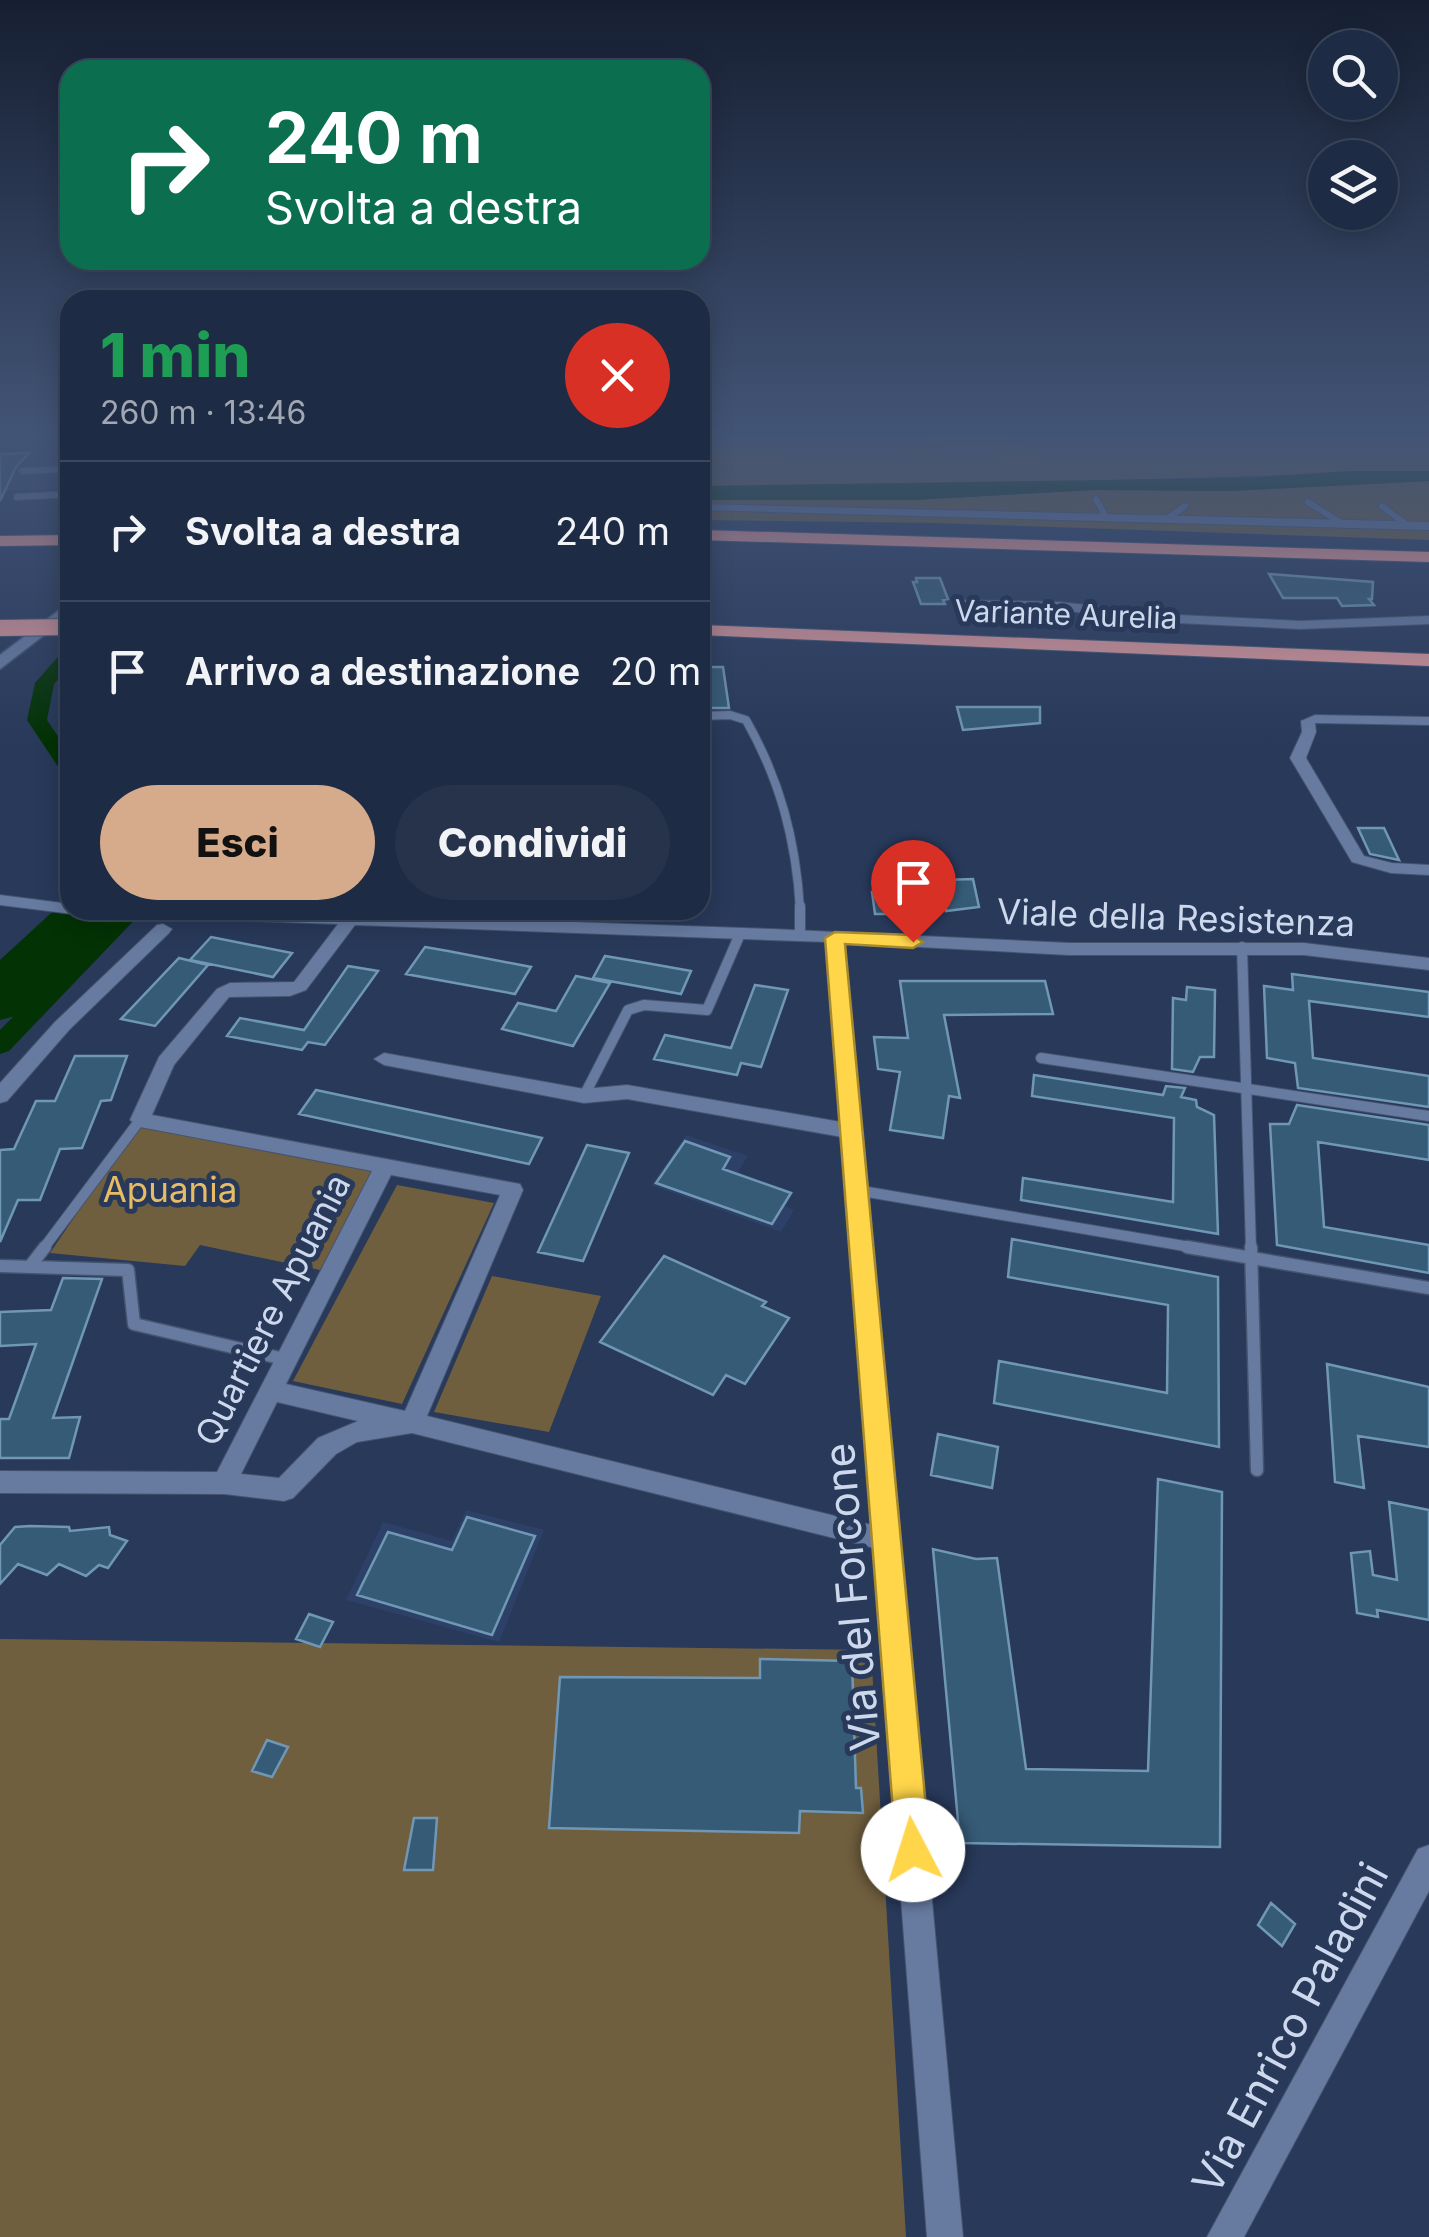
<!DOCTYPE html>
<html lang="it">
<head>
<meta charset="utf-8">
<style>
  :root { --surface:#1e2b44; --page:#26334b; --text:#f1f3f6; --muted:#a1a7b2; --line:#3c475d; --accent:#d6ab8b }
  body { margin:0; font-family:Inter,sans-serif; background:var(--page); color:var(--text); height:100vh; display:flex; flex-direction:column; font-size:38px; white-space:nowrap }
  * { box-sizing:border-box; margin:0 }
  p { font-size:32px; color:var(--muted) }
  .icon { flex:none; width:55px; height:55px; fill:none; stroke:currentColor; stroke-width:2; stroke-linecap:round; stroke-linejoin:round }
  .map { position:relative; flex:1; overflow:hidden }
  .sheet { position:absolute; left:60px; top:290px; width:650px; height:630px; display:flex; flex-direction:column; background:var(--surface); border-radius:30px; box-shadow:0 5px 25px #0003,0 0 0 2px var(--line) }
  .sheet>* { flex:none }
  .top-card { position:absolute; left:60px; top:60px; width:650px; height:210px; border-radius:30px; box-shadow:0 5px 25px #0003,0 0 0 2px var(--line); background:#0b6e4f; color:#fff; overflow:hidden }
  .tools { position:absolute; left:1308px; top:30px; display:grid; gap:20px }
  .tools a { display:grid; place-items:center; width:90px; height:90px; border-radius:50%; background:var(--surface); box-shadow:0 5px 25px #0003,0 0 0 2px var(--line); font-size:50px }
  .pin { position:absolute; display:grid; place-items:center; width:85px; height:85px; color:#fff; margin:-102px -42px; border-radius:50% 50% 50% 0; rotate:-45deg; box-shadow:0 0 10px #0007 }
  .pin .icon { rotate:45deg }
  .me { position:absolute; width:110px; margin:-55px; rotate:355deg; stroke-linejoin:round; filter:drop-shadow(0 0 8px #0008) }
  .turn { display:flex; align-items:center; gap:35px; height:210px; padding:0 40px; font-size:45px }
  .turn .icon { width:130px; height:130px; stroke-width:2.5 }
  .turn b { display:block; font-size:70px; line-height:85px }
  .round { display:grid; place-items:center; flex:none; width:105px; height:105px; border-radius:52px; background:var(--page) }
  .headline { display:flex; align-items:center; justify-content:space-between; height:170px; padding:0 40px }
  h1 { font-size:60px; font-weight:800; line-height:75px; color:#1e9e55 }
  .button { display:flex; gap:20px; margin-top:auto; padding:20px 40px }
  .button a { flex:1; height:115px; border-radius:60px; background:var(--accent); color:#111; font-size:40px; font-weight:800; line-height:115px; text-align:center }
  .button a+a { background:var(--page); color:var(--text) }
  ul { padding:0; list-style:none }
  li { display:flex; align-items:center; gap:30px; height:140px; padding:0 40px; border-top:2px solid var(--line) }
  li div { flex:1 }
  li b { display:block; font-size:38px }
  li em { font-style:normal }
  .map>svg:first-child { display:block }
  .built { fill:#2d4168 }
  .green { fill:#705f3e }
  .forest { fill:#816325 }
  .water { fill:#033204 }
  .lines { fill:none; stroke-linecap:round; stroke-linejoin:round }
  .canal { fill:#033204; fill-rule:evenodd }
  .river { fill:#033204; fill-rule:evenodd }
  .building { fill:#365b77; stroke:#7097b5; stroke-width:2.5 }
  .service-far3-casing { stroke:#45536f; stroke-width:8 }
  .service-far2-casing { stroke:#45536f; stroke-width:10 }
  .service-far1-casing { stroke:#45536f; stroke-width:12 }
  .service-casing { stroke:#45536f; stroke-width:15 }
  .minor-casing { stroke:#45536f; stroke-width:2 }
  .secondary-casing { stroke:#45536f; stroke-width:3 }
  .trunk-casing { stroke:#45536f; stroke-width:2 }
  .motorway-casing { stroke:#45536f; stroke-width:2 }
  .service-far3 { stroke:#677ba1; stroke-width:6 }
  .service-far2 { stroke:#677ba1; stroke-width:8 }
  .service-far1 { stroke:#677ba1; stroke-width:10 }
  .service { stroke:#677ba1; stroke-width:12 }
  .minor { fill:#677ba1; fill-rule:evenodd }
  .secondary { fill:#677ba1; fill-rule:evenodd }
  .trunk { fill:#db969a; fill-rule:evenodd }
  .motorway { fill:#f89d98; fill-rule:evenodd }
  .trunk-bridge-casing { stroke:#45536f; stroke-width:18; stroke-linecap:butt }
  .trunk-bridge { stroke:#db969a; stroke-width:16 }
  .route { fill:#ffd54a; stroke:#a68a30; stroke-width:2.5 }
  .labels { text-anchor:middle; stroke-width:10; stroke-linejoin:round; paint-order:stroke }
  .far-street-label { font-size:30px; fill:#cdd8ed; stroke:#28395a }
  .street-label { font-size:35px; fill:#cdd8ed; stroke:#28395a }
  .park-label { font-size:35px; fill:#e7bc64; stroke:#28395a }
  .near-street-label { font-size:42px; fill:#cdd8ed; stroke:#28395a }
</style>
</head>
<body>
<div class="map">
<svg width="1429" height="2237" viewBox="0 0 1429 2237">
  <rect width="100%" height="100%" fill="#28395a"/>
  <!-- built -->
  <path class="built" d="M0 432H70V488L0 491Z
    M686 1135 748 1156 738 1172 794 1192 785 1206 794 1210 781 1232 651 1185Z
    M466 1510 544 1530 499 1642 346 1600 383 1522 452 1541Z"/>
  <!-- green -->
  <path class="green" d="M700 432H1429V471L898 486H700Z
    M1429 481V540L937 523 700 520V500H913L1094 490 1231 491Z
    M140 1120 384 1168 320 1270 200 1245 185 1266 50 1253Z
    M397 1185 494 1203 402 1404 293 1381Z
    M492 1276 601 1296 549 1432 434 1412Z
    M0 1639 871 1650 906 2237H0Z"/>
  <!-- forest -->
  <path class="forest" d="M969 432 1030 438 1028 449 1042 457C1028 473 1004 465 987 456L990 452 987 449 932 447V458L917 461 899 455 896 450 923 443 922 433Z
    M727 447 767 448 786 455 785 461 747 470 733 464 700 465 702 455Z"/>
  <!-- water -->
  <path class="water" d="M1351 471H1429V481L1231 491 1094 490 913 500H700V486L1244 478Z"/>
  <g class="lines">
    <!-- canal -->
    <path class="canal" d="M70 649V666L54 684 47 720 70 754V776L63 774 27 720 35 683 63 651Z
      M70 901V910H80L78 913 9 980 0 982V960L62 903Z
      M119 910H144L9 1051 0 1054V1030Z"/>
    <!-- river -->
    <path class="river" d="M75 910H119L15 1016 0 1020V981Z"/>
  </g>
  <!-- building -->
  <path class="building" d="M29 453 16 467 0 501V454Z
    M1269 574 1373 582 1372 599H1369L1374 605 1342 606 1337 598H1283Z
    M916 578H940L948 599 943 600 945 604H921L913 582H917Z
    M700 667H723L729 708H701Z
    M957 707H1040V723L963 730Z
    M1358 828H1384L1399 860 1370 854Z
    M973 879 979 907 946 911 943 880Z
    M872 892H908L911 914H875Z
    M211 937 221 939 292 953 273 977 190 960Z
    M425 947 448 951 531 967 515 994 406 974Z
    M605 956 635 961 691 971 681 994 593 978Z
    M179 958 208 965 155 1026 121 1019Z
    M348 966 378 971 325 1045 308 1042 302 1050 227 1036 240 1018 304 1030Z
    M1292 974 1429 992V1017L1309 1001 1313 1058 1429 1076V1107L1298 1088 1295 1063 1267 1058 1264 986 1293 990Z
    M576 976 610 983 573 1046 502 1029 518 1003 556 1011Z
    M900 981H1045L1053 1014 944 1015 960 1098 949 1096 943 1138 890 1130 900 1072 878 1069 874 1037 908 1038Z
    M755 985 788 990 761 1067 741 1063 737 1075 654 1059 665 1035 731 1048Z
    M1187 987 1215 990 1214 1057H1200L1193 1072 1172 1069 1173 998 1186 1000Z
    M75 1056H127L111 1100 101 1101 82 1148 60 1149 40 1200H18L0 1242V1150L14 1149 36 1101H55Z
    M1034 1075 1163 1095 1166 1086 1185 1088 1181 1097 1196 1100 1197 1107 1214 1115 1218 1234 1021 1200 1023 1178 1173 1202 1174 1118 1032 1096Z
    M316 1090 542 1138 529 1164 299 1114Z
    M1297 1105 1429 1125V1160L1318 1142 1324 1227 1429 1245V1273L1277 1245 1270 1124H1289Z
    M685 1141 730 1157 723 1169 791 1193 772 1224 656 1183Z
    M587 1145 629 1153 583 1261 538 1252Z
    M1012 1239 1218 1277 1219 1447 994 1403 999 1361 1167 1393 1168 1305 1008 1277Z
    M664 1256 766 1302 762 1306 789 1318 745 1384 726 1375 713 1395 600 1342Z
    M63 1278 102 1279 53 1418 80 1417 69 1458H0V1419H9L36 1344 0 1346V1312L51 1310Z
    M1327 1364 1429 1387V1447L1358 1436 1364 1488 1335 1482Z
    M938 1434 998 1447 992 1488 931 1475Z
    M1158 1479 1222 1492 1220 1847 960 1843 933 1549 976 1559 997 1558 1026 1769 1148 1771Z
    M1389 1502 1429 1510V1620L1377 1610 1378 1617 1357 1613 1351 1553 1370 1551 1373 1575 1397 1580Z
    M467 1517 535 1536 492 1635 357 1595 388 1532 452 1550Z
    M30 1526 69 1527 70 1531 109 1527 110 1535 127 1541 108 1568 99 1565 86 1576 59 1564 47 1575 18 1564 0 1584V1545L15 1527Z
    M309 1614 333 1622 320 1647 296 1639Z
    M760 1659 852 1661 856 1788H861L863 1813 800 1811 799 1833 549 1828 560 1677 760 1678Z
    M267 1740 288 1747 272 1777 252 1771Z
    M414 1818H437L433 1870H404Z
    M1271 1903 1295 1924 1282 1946 1258 1925Z"/>
  <g class="lines">
    <defs>
      <path id="service-far3" d="M22 471 70 469
        M17 497 70 494
        M1096 499 1105 515
        M1308 502 1341 523
        M1382 506 1407 525
        M1168 518 1185 506"/>
      <path id="service-far2" d="M700 716 730 715 746 720C780 780 796 840 800 909"/>
      <path id="service-far1" d="M800 906V936
        M1242 947 1251 1249
        M1041 1058 1429 1116
        M584 1096 628 1010 644 1005 707 1010 740 934
        M856 1190 1202 1249
        M43 1249 140 1120"/>
      <path id="service" d="M1187 1247 1429 1288
        M1251 1247 1257 1470
        M31 1265 45 1247
        M0 1266 128 1270 134 1324 284 1359"/>
      <path id="minor" d="M700 504 1429 522V530L700 510Z
        M961 600 1059 602 1178 615 1300 621 1429 616V624L1300 629 1178 623 1059 610 956 607 955 604Z
        M1315 715 1429 717V725L1315 723 1316 732 1306 758 1364 856 1392 863 1429 865V875L1391 873 1352 862 1290 758 1302 732 1301 721Z
        M0 895 70 904V910H231L772 929 1069 943H1304L1429 958V970L1304 955H1069L844 943 963 2237H927L874 1548 412 1433 357 1442 336 1454 293 1498 284 1501 224 1494 0 1493V1471L217 1472 372 1171 140 1127 130 1120 159 1057 217 989 230 983 294 982 338 924 81 915 0 905ZM355 925 827 942 841 1122 627 1085 584 1089 384 1053 374 1059 384 1065 584 1103 627 1099 842 1137 872 1525 427 1416 523 1190 520 1184 152 1115 174 1065 229 997 290 996 306 990ZM391 1175 500 1195 405 1411 286 1384ZM277 1402 358 1421 318 1438 279 1478 241 1474Z
        M163 924 172 929 169 933 69 1030 7 1101 0 1103V1083L55 1022 157 925Z
        M1429 1845V1891L1244 2237H1207L1418 1849Z"/>
      <path id="secondary" d="M70 602V615L0 669V655Z"/>
      <path id="trunk" d="M700 625 1429 654V666L700 635Z"/>
      <path id="motorway" d="M700 530 1429 552V562L700 540Z
        M70 535V545L0 546V536Z"/>
    </defs>
    <!-- service-far3 casing -->
    <use href="#service-far3" class="service-far3-casing"/>
    <!-- service-far2 casing -->
    <use href="#service-far2" class="service-far2-casing"/>
    <!-- service-far1 casing -->
    <use href="#service-far1" class="service-far1-casing"/>
    <!-- service casing -->
    <use href="#service" class="service-casing"/>
    <!-- minor casing -->
    <use href="#minor" class="minor-casing"/>
    <!-- secondary casing -->
    <use href="#secondary" class="secondary-casing"/>
    <!-- trunk casing -->
    <use href="#trunk" class="trunk-casing"/>
    <!-- motorway casing -->
    <use href="#motorway" class="motorway-casing"/>
    <!-- service-far3 -->
    <use href="#service-far3" class="service-far3"/>
    <!-- service-far2 -->
    <use href="#service-far2" class="service-far2"/>
    <!-- service-far1 -->
    <use href="#service-far1" class="service-far1"/>
    <!-- service -->
    <use href="#service" class="service"/>
    <!-- minor -->
    <use href="#minor" class="minor"/>
    <!-- secondary -->
    <use href="#secondary" class="secondary"/>
    <!-- trunk -->
    <use href="#trunk" class="trunk"/>
    <!-- motorway -->
    <use href="#motorway" class="motorway"/>
    <defs>
      <path id="trunk-bridge" d="M0 628 70 627"/>
    </defs>
    <!-- trunk-bridge casing -->
    <use href="#trunk-bridge" class="trunk-bridge-casing"/>
    <!-- trunk-bridge -->
    <use href="#trunk-bridge" class="trunk-bridge"/>
  </g>
  <!-- sky -->
  <linearGradient id="sky" x2="0" y2="1"><stop stop-color="#161f32"/><stop offset="0.58" stop-color="#425476"/><stop offset="1" stop-color="#425476" stop-opacity="0"/></linearGradient>
  <rect width="1429" height="745" fill="url(#sky)"/>
  <!-- route -->
  <path class="route" d="M835 932 913 935 923 942 913 948 845 944 930 1850 925 1862 913 1867 901 1862 896 1850 825 938Z"/>
  <g class="labels">
    <!-- far-street labels -->
    <g class="far-street-label">
      <text transform="translate(1066 615) rotate(2)" y="10">Variante Aurelia</text>
    </g>
    <!-- street labels -->
    <g class="street-label">
      <text transform="translate(1176 918) rotate(2)" y="12">Viale della Resistenza</text>
      <text transform="translate(273 1310) rotate(-63)" y="12">Quartiere Apuania</text>
    </g>
    <!-- park labels -->
    <g class="park-label">
      <text x="170" y="1202">Apuania</text>
    </g>
    <!-- near-street labels -->
    <g class="near-street-label">
      <text transform="translate(852 1597) rotate(-95)" y="15">Via del Forcone</text>
      <text transform="translate(1290 2028) rotate(-62)" y="15">Via Enrico Paladini</text>
    </g>
  </g>
</svg>
<div class="tools">
<a><svg class="icon" aria-label="search" viewBox="0 0 24 24"><circle cx="10" cy="10" r="6"/><path d="M15 15l6 6"/></svg></a>
<a><svg class="icon" aria-label="layers" viewBox="0 0 24 24"><path d="M12 4l9 5-9 5-9-5zM3 14l9 5 9-5"/></svg></a>
</div>
<div class="pin" style="left:913px;top:942px;background:#d93025"><svg class="icon" aria-label="arrive" viewBox="0 0 24 24"><path d="M6 21V4h12l-3 4 3 4H6"/></svg></div>
<svg class="me" style="left:913px;top:1850px" viewBox="-20 -20 40 40"><circle r="19" fill="#fff"/><path d="M0-13L10 11 0 6-10 11z" fill="#ffd54a"/></svg>
<div class="top-card">
<div class="turn"><svg class="icon" aria-label="right" viewBox="0 0 24 24"><path d="M7 20v-9h11M14 6l5 5-5 5"/></svg><div><b>240 m</b>Svolta a destra</div></div>
</div>
<section class="sheet">
<div class="headline"><div><h1>1 min</h1><p>260 m · 13:46</p></div><a class="round" style="background:#d93025;color:#fff"><svg class="icon" aria-label="close" viewBox="0 0 24 24"><path d="M6 6l12 12M18 6L6 18"/></svg></a></div>
<ul>
<li><svg class="icon" aria-label="right" viewBox="0 0 24 24"><path d="M7 20v-9h11M14 6l5 5-5 5"/></svg><div><b>Svolta a destra</b></div><em>240 m</em></li>
<li><svg class="icon" aria-label="arrive" viewBox="0 0 24 24"><path d="M6 21V4h12l-3 4 3 4H6"/></svg><div><b>Arrivo a destinazione</b></div><em>20 m</em></li>
</ul>
<div class="button"><a>Esci</a><a>Condividi</a></div>
</section>
</div>
</body>
</html>
